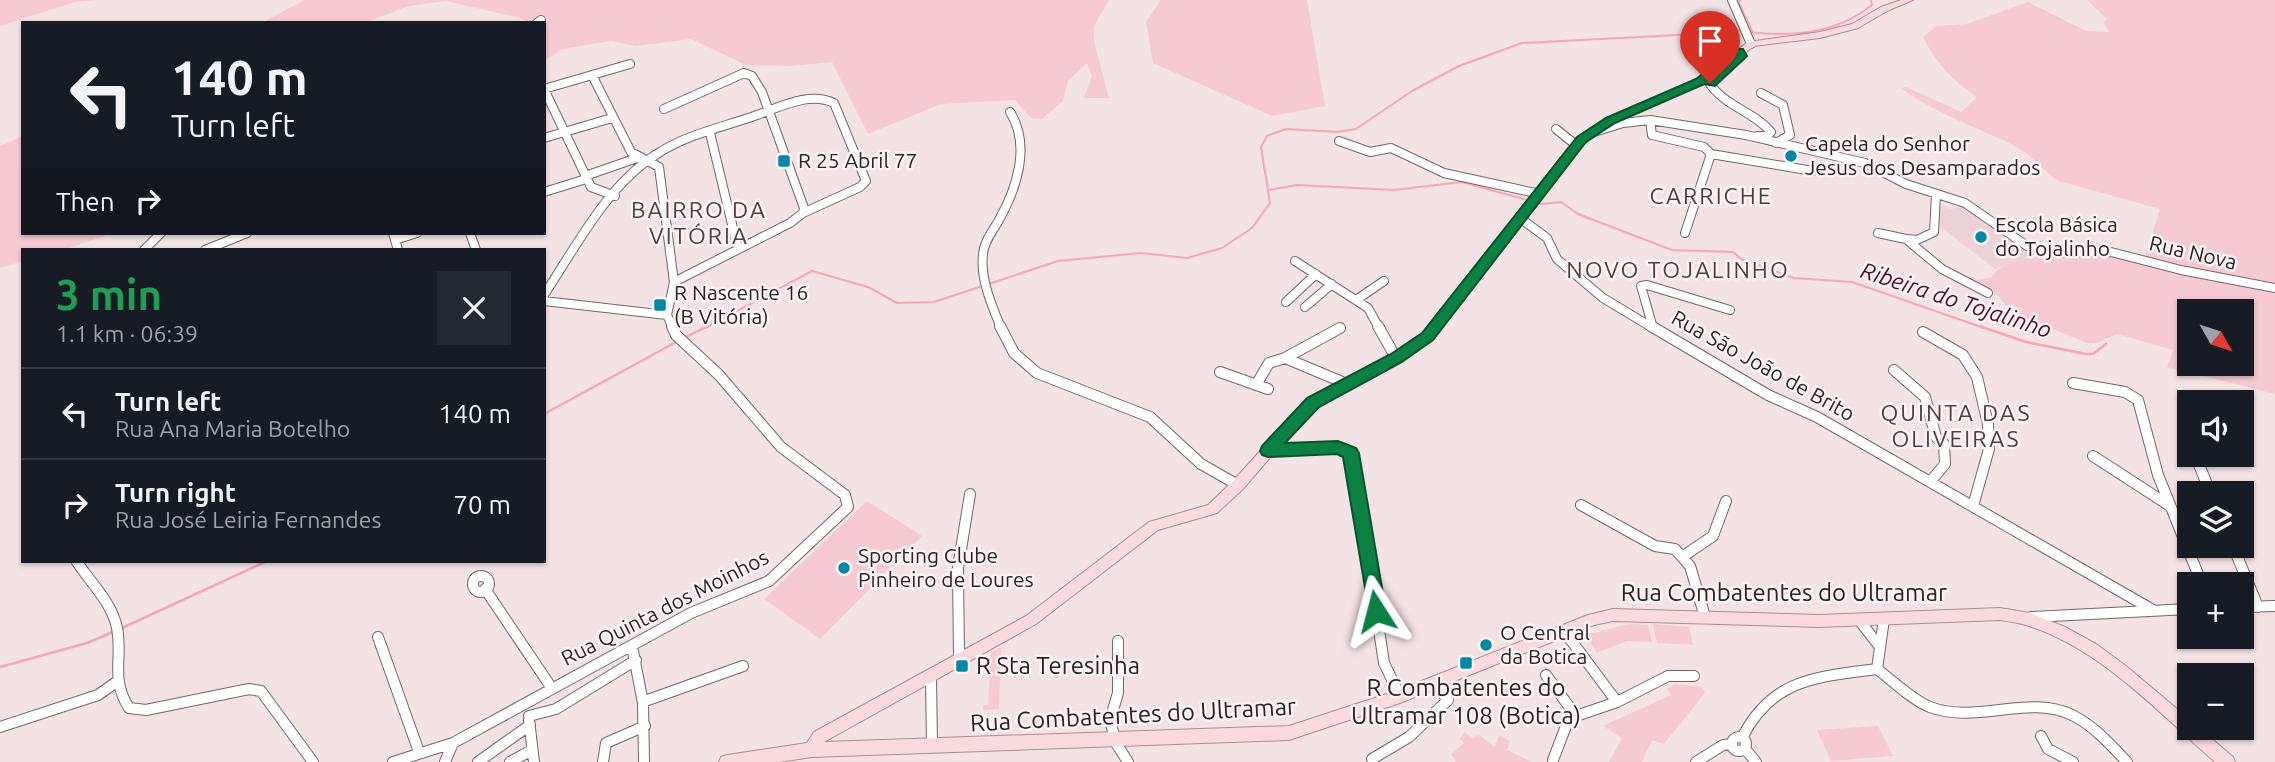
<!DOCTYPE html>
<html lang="en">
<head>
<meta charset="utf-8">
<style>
  :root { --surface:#171b24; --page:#242831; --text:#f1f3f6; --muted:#9ea1a6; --line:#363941 }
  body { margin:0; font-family:Ubuntu,sans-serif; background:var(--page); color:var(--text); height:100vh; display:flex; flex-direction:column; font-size:26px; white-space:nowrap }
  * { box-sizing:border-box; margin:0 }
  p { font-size:23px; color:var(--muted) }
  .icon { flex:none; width:38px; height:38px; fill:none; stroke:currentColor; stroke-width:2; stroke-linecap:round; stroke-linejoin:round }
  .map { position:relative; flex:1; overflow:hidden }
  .sheet { position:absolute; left:21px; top:248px; width:525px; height:315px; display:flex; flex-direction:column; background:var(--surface); border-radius:0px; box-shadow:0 2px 5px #0004 }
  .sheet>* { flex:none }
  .banner { position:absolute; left:21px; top:21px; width:525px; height:214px; border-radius:0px; box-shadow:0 2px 5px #0004; background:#171b24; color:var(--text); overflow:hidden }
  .needle { width:46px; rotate:129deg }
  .buttons { position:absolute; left:2177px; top:299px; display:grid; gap:14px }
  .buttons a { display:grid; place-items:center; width:77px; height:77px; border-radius:0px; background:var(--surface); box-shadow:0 2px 5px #0004; font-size:35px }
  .pin { position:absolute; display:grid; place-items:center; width:60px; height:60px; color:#fff; margin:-72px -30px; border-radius:50% 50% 50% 0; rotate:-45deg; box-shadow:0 0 7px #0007 }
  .pin .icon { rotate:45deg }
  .me { position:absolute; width:77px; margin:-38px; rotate:351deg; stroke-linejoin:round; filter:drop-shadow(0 0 5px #0008) }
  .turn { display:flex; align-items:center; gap:24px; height:147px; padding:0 35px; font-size:32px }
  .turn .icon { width:91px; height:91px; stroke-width:2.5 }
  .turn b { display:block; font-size:49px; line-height:60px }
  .then { display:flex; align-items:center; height:66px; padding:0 35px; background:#0003; gap:14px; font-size:26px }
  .round { display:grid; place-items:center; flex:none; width:74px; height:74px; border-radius:0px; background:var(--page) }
  .head { display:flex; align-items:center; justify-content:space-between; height:119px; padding:0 35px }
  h1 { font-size:42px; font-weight:700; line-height:52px; color:#1e9e55 }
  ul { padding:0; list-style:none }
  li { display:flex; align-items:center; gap:21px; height:91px; padding:0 35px; border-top:2px solid var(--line) }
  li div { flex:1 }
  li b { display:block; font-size:26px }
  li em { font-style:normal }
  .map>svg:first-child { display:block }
  .built { fill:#edd3d7 }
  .green { fill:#f6cad2; fill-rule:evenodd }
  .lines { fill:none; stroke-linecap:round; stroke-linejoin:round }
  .stream-far1 { stroke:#f8a5b5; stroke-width:2 }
  .stream { stroke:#f8a5b5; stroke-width:2.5 }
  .minor-far1-casing { stroke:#756668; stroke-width:10 }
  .minor-casing { stroke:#756668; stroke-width:12 }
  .major-casing { stroke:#ae8b90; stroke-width:2 }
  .minor-far1 { stroke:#fff; stroke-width:8 }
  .minor { stroke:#fff; stroke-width:10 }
  .major { fill:#f9dadf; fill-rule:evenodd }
  .route { fill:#0b8043; stroke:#07532c; stroke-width:2 }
  .poi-dot { fill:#0188a9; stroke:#fdf2f3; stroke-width:2.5 }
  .labels { text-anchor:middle; stroke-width:5; stroke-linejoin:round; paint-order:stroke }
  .poi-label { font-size:21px; fill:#2a2425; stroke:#fdf2f3; text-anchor:start }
  .street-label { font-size:21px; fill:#2a2425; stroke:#fdf2f3 }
  .neighbourhood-label { font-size:23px; letter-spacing:2px; fill:#4e4042; stroke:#fdf2f3 }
  .water-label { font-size:23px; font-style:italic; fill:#550d25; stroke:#fdf2f3 }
  .near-street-label { font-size:24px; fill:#2a2425; stroke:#fdf2f3 }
  .near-poi-label { font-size:24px; fill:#2a2425; stroke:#fdf2f3; text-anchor:start }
</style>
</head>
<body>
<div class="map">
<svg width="2275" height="762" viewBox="0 0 2275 762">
  <rect width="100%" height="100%" fill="#f4e3e5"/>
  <!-- built -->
  <path class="built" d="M1963 204 1986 220 2034 255 1995 269 1938 225 1939 205 1952 209Z"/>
  <!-- green -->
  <path class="green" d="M0 0H95L75 2 0 26Z
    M305 0H1109L1094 26V42L1109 98H1084L1092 76 1087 63 1068 81 1063 101 1042 119 1031 118 1015 100 941 104 868 134 832 62 792 66 746 65 691 39 636 46 611 41 562 49 544 61V23H530L520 18 446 1 409 6 364 23H261Z
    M1161 0H1307L1325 106 1272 116 1153 63 1146 22Z
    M2087 0H2275V394L2167 367 2173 350 2117 334 2097 343H2087L2013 313 1997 295 1969 282 1991 277C2012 246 2111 254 2145 258L2160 209 2059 181C2043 172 2033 156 2017 147 1978 127 1937 115 1901 88L1906 87 1961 112 1977 97C1952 80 1937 64 1923 37L1937 26 1967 24 2028 2 2086 31 2109 32 2104 23 2107 19ZM2189 312H2242V364H2189Z
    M23 136V233H114L62 250H23V261L0 268V146Z
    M867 501 922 536 820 639 764 599Z
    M1629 624 1648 625 1652 642 1627 641 1597 653 1585 635Z
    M1653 624 1689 627 1693 645 1657 643Z
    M1001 647 999 709 983 710V705H988L991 653Z
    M1674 684 1702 687 1705 693 1664 744 1652 740 1642 762H1609L1622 738 1603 726 1671 695 1667 689Z
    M1878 726 1893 756 1831 761 1817 730Z
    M1465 732 1472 739 1479 735 1495 747 1499 735 1510 741 1507 750 1532 762H1456L1451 754 1464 743 1460 739Z"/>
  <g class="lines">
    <!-- stream-far1 -->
    <path class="stream-far1" d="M1741 0 1738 1 1753 33
      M1748 32C1792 37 1836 34 1872 5L1871 0
      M1269 190 1297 185 1394 190 1462 182 1541 204 1561 202 1578 214 1672 250 1733 252 1741 259 1794 278 1852 282 1984 328
      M705 328 812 271 868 287 897 303 934 302 1058 261 1141 253 1187 258 1222 248 1252 228 1270 203 1261 147 1267 136 1286 129 1337 132 1356 129 1412 91 1459 66 1522 43 1696 34 1729 29 1742 31"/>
    <!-- stream -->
    <path class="stream" d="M1979 326 2026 342 2086 354H2093L2106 344
      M684 338 708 326
      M544 414 678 341
      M122 628 265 562
      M0 667 87 643 113 632"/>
    <defs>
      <path id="minor-far1" d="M1732 0 1751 44
        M537 23 541 20
        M1739 52 1741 56 1710 84C1726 107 1753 111 1771 132L1767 136H1757
        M592 75 631 152 659 167 674 282 667 315 673 328
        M1761 93 1783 105 1790 135 1776 143
        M664 109 744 73 752 76 762 92 804 208 803 213 790 223 674 282
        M1650 120 1652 135 1704 147 1711 154
        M1556 129 1576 145
        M710 133 738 249
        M1591 133 1623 123 1650 120 1746 135 1865 163 1906 184 1965 203 2027 246 2046 253 2111 252 2181 270 2275 288
        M544 138 612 118
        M1339 141 1370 152 1391 148 1444 173 1540 194
        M1711 154 1813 171
        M585 176 640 157
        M544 192 586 179
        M615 196 591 187 544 89 630 64
        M1520 218 1547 238 1557 259 1603 298 1653 328
        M393 233 398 250
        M470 233 476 250
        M1685 233 1711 154
        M1878 233 1906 239 1942 269 1988 293
        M1906 239 1917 240 1934 232 1936 194
        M395 240 417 233
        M144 250 161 233
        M205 250 247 233
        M1295 261 1368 308 1379 328
        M544 295C576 247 607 185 657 154 687 134 724 127 757 115 780 107 810 91 834 103L866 181 860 187 803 213
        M1356 300 1384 281
        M544 301 667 315
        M1286 302 1316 274
        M1305 307 1332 284
        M1001 328C992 306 980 279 983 254 984 241 993 231 999 220 1017 188 1031 145 1010 112
        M1653 328 1641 286 1647 285 1730 310"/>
      <path id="minor" d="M1000 326 1014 353 1037 373 1150 417 1201 464 1238 485
        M1378 326 1396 358
        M1651 326 1768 395 1817 417 2153 610
        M1340 328 1285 358 1347 384
        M1923 332 1963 355 1977 377 1988 424 1989 449 1973 506
        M1894 370 1925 397 1936 437 1944 444 1945 464 1930 482
        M1220 372 1268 389
        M2073 383 2125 392 2138 400 2158 475 2202 584
        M1256 385 1269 363 1285 358
        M1268 451 1338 447 1353 456 1384 663 1400 696
        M2195 455 2211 494
        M2093 456 2170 506
        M1581 505 1655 546 1675 549 1690 566 1705 617
        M2233 546 2258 607
        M1682 557 1713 536 1726 501
        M77 562C91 583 112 603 117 628 123 659 110 678 129 708L146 710 249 689 261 691 313 762
        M473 584a8 8 0 1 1 16 0a8 8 0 1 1-16 0Z
        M485 589 551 687
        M2242 607 2275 606
        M2031 617 2189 609
        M1859 620 1880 647
        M1564 631 1617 702
        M378 637 419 752
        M1118 641V693L1110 720 1116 743 1128 762
        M632 646 643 703 644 762
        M959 660 958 568 970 494
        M1877 669C1893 681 1912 700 1930 707 1977 725 2029 693 2074 716 2095 727 2111 745 2127 762
        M1546 675 1576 716
        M931 677 932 746
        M645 701 743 666
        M529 716 556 709 636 660
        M529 720 534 762
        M0 727 98 695 115 683
        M2041 736 2048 749 2073 762
        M1732 744a7 7 0 1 1 14 0a7 7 0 1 1-14 0Z
        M1742 738C1772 678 1817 677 1877 669L1884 619
        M1746 750 1756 762
        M1372 759 1409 737 1448 700 1434 683
        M1553 760 1566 726 1576 716 1617 702 1668 676H1694
        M393 762 453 743 691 613 769 581 848 507 845 495 781 447 719 375 676 335 672 326
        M445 762 453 743
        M478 762 530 725
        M510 762 532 750
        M603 762 606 743 645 726
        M1696 762 1723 745 1732 744"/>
      <path id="major" d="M1901 0H1913L1887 11 1858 28 1820 38 1754 46 1704 84 1614 122 1580 147 1432 340 1400 361 1310 411 1243 489 1217 513 1158 530 1036 624 824 742 1289 726 1399 690 1588 615 1613 609 1819 615 2000 608 2030 613 2065 627 2096 644 2126 666 2189 719V728H2199L2233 757 2235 762H2215C2159 713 2104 652 2032 627 2022 623 2011 622 2000 620L1819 627 1613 621 1594 625 1400 703 1289 740 812 757 779 762H719L721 757 727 755 807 743 814 732 1026 616 1149 522 1208 505 1233 481 1302 405 1392 355 1424 334 1572 143 1606 118 1698 80 1748 42 1820 32 1852 24 1881 7Z"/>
    </defs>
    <!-- minor-far1 casing -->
    <use href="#minor-far1" class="minor-far1-casing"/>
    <!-- minor casing -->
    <use href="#minor" class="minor-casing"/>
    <!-- major casing -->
    <use href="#major" class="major-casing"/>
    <!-- minor-far1 -->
    <use href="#minor-far1" class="minor-far1"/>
    <!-- minor -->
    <use href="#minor" class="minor"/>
    <!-- major -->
    <use href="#major" class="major"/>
  </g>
  <!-- route -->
  <path class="route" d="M1735 49H1743L1747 56 1715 86 1704 84 1615 123 1586 142 1433 340 1402 362 1319 407 1285 443 1338 441 1356 448 1359 453 1386 611 1383 617H1370L1343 457 1337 454 1268 457 1262 455 1260 451 1262 446 1307 398 1391 354 1422 333 1577 137 1606 118 1696 79Z"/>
  <!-- markers -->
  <g class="poi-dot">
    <circle cx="1791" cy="156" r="7"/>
    <rect x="777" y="154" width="14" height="14" rx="3.5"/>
    <circle cx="1981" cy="237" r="7"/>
    <rect x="653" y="298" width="14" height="14" rx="3.5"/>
    <circle cx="844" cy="568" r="7"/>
    <circle cx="1486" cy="645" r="7"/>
    <rect x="1459" y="656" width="14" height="14" rx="3.5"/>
    <rect x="955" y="659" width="14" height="14" rx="3.5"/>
  </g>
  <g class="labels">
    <!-- poi labels -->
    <g class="poi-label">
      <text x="1805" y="151">Capela do Senhor<tspan x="1805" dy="24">Jesus dos Desamparados</tspan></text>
      <text x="798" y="168">R 25 Abril 77</text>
      <text x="1995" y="232">Escola Básica<tspan x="1995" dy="24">do Tojalinho</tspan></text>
      <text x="674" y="300">R Nascente 16<tspan x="674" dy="24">(B Vitória)</tspan></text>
      <text x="858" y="563">Sporting Clube<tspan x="858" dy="24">Pinheiro de Loures</tspan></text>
      <text x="1500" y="640">O Central<tspan x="1500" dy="24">da Botica</tspan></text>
    </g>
    <!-- street labels -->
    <g class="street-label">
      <text transform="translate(2193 253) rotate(13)" y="7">Rua Nova</text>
      <text transform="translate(1763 366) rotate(29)" y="7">Rua São João de Brito</text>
      <text transform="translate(665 608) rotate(-27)" y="7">Rua Quinta dos Moinhos</text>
    </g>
    <!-- neighbourhood labels -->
    <g class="neighbourhood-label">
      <text x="1711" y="204">CARRICHE</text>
      <text x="699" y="218">BAIRRO DA<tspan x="699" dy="26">VITÓRIA</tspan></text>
      <text x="1678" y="278">NOVO TOJALINHO</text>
      <text x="1956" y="421">QUINTA DAS<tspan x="1956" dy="26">OLIVEIRAS</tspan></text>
    </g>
    <!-- water labels -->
    <g class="water-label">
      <text transform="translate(1956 300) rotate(18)" y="8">Ribeira do Tojalinho</text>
    </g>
    <!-- near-street labels -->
    <g class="near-street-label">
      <text x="1784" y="601">Rua Combatentes do Ultramar</text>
      <text transform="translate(1133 715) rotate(-3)" y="8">Rua Combatentes do Ultramar</text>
    </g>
    <!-- near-poi labels -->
    <g class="near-poi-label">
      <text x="976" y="674">R Sta Teresinha</text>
      <text x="1466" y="696" text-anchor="middle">R Combatentes do<tspan x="1466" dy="28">Ultramar 108 (Botica)</tspan></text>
    </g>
  </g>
</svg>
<div class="buttons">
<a><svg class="needle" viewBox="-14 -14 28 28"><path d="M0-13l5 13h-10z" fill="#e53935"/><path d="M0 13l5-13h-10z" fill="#9ea1a6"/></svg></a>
<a><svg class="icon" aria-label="sound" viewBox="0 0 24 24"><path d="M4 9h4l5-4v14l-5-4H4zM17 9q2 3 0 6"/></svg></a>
<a><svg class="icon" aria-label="layers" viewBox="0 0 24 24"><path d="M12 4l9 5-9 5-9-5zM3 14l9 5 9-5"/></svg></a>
<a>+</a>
<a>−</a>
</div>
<div class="pin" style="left:1710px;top:83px;background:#d93025"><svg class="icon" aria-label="arrive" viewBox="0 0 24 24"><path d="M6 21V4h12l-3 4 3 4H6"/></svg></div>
<svg class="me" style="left:1376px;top:611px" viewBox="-20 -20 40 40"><path d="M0-17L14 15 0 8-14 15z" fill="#0b8043" stroke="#fff" stroke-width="4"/></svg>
<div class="banner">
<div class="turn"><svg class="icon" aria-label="left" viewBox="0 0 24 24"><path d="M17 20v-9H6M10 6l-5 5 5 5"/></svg><div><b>140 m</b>Turn left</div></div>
<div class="then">Then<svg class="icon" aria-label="right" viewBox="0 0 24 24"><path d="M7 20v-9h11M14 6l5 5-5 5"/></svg></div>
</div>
<section class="sheet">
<div class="head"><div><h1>3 min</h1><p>1.1 km · 06:39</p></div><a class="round"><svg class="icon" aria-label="close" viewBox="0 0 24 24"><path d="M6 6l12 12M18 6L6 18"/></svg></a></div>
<ul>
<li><svg class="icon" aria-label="left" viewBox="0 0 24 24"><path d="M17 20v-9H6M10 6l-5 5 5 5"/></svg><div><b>Turn left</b><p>Rua Ana Maria Botelho</p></div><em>140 m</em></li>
<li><svg class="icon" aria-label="right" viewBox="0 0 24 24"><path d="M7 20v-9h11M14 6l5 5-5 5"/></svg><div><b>Turn right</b><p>Rua José Leiria Fernandes</p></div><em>70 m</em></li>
</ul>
</section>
</div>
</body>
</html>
